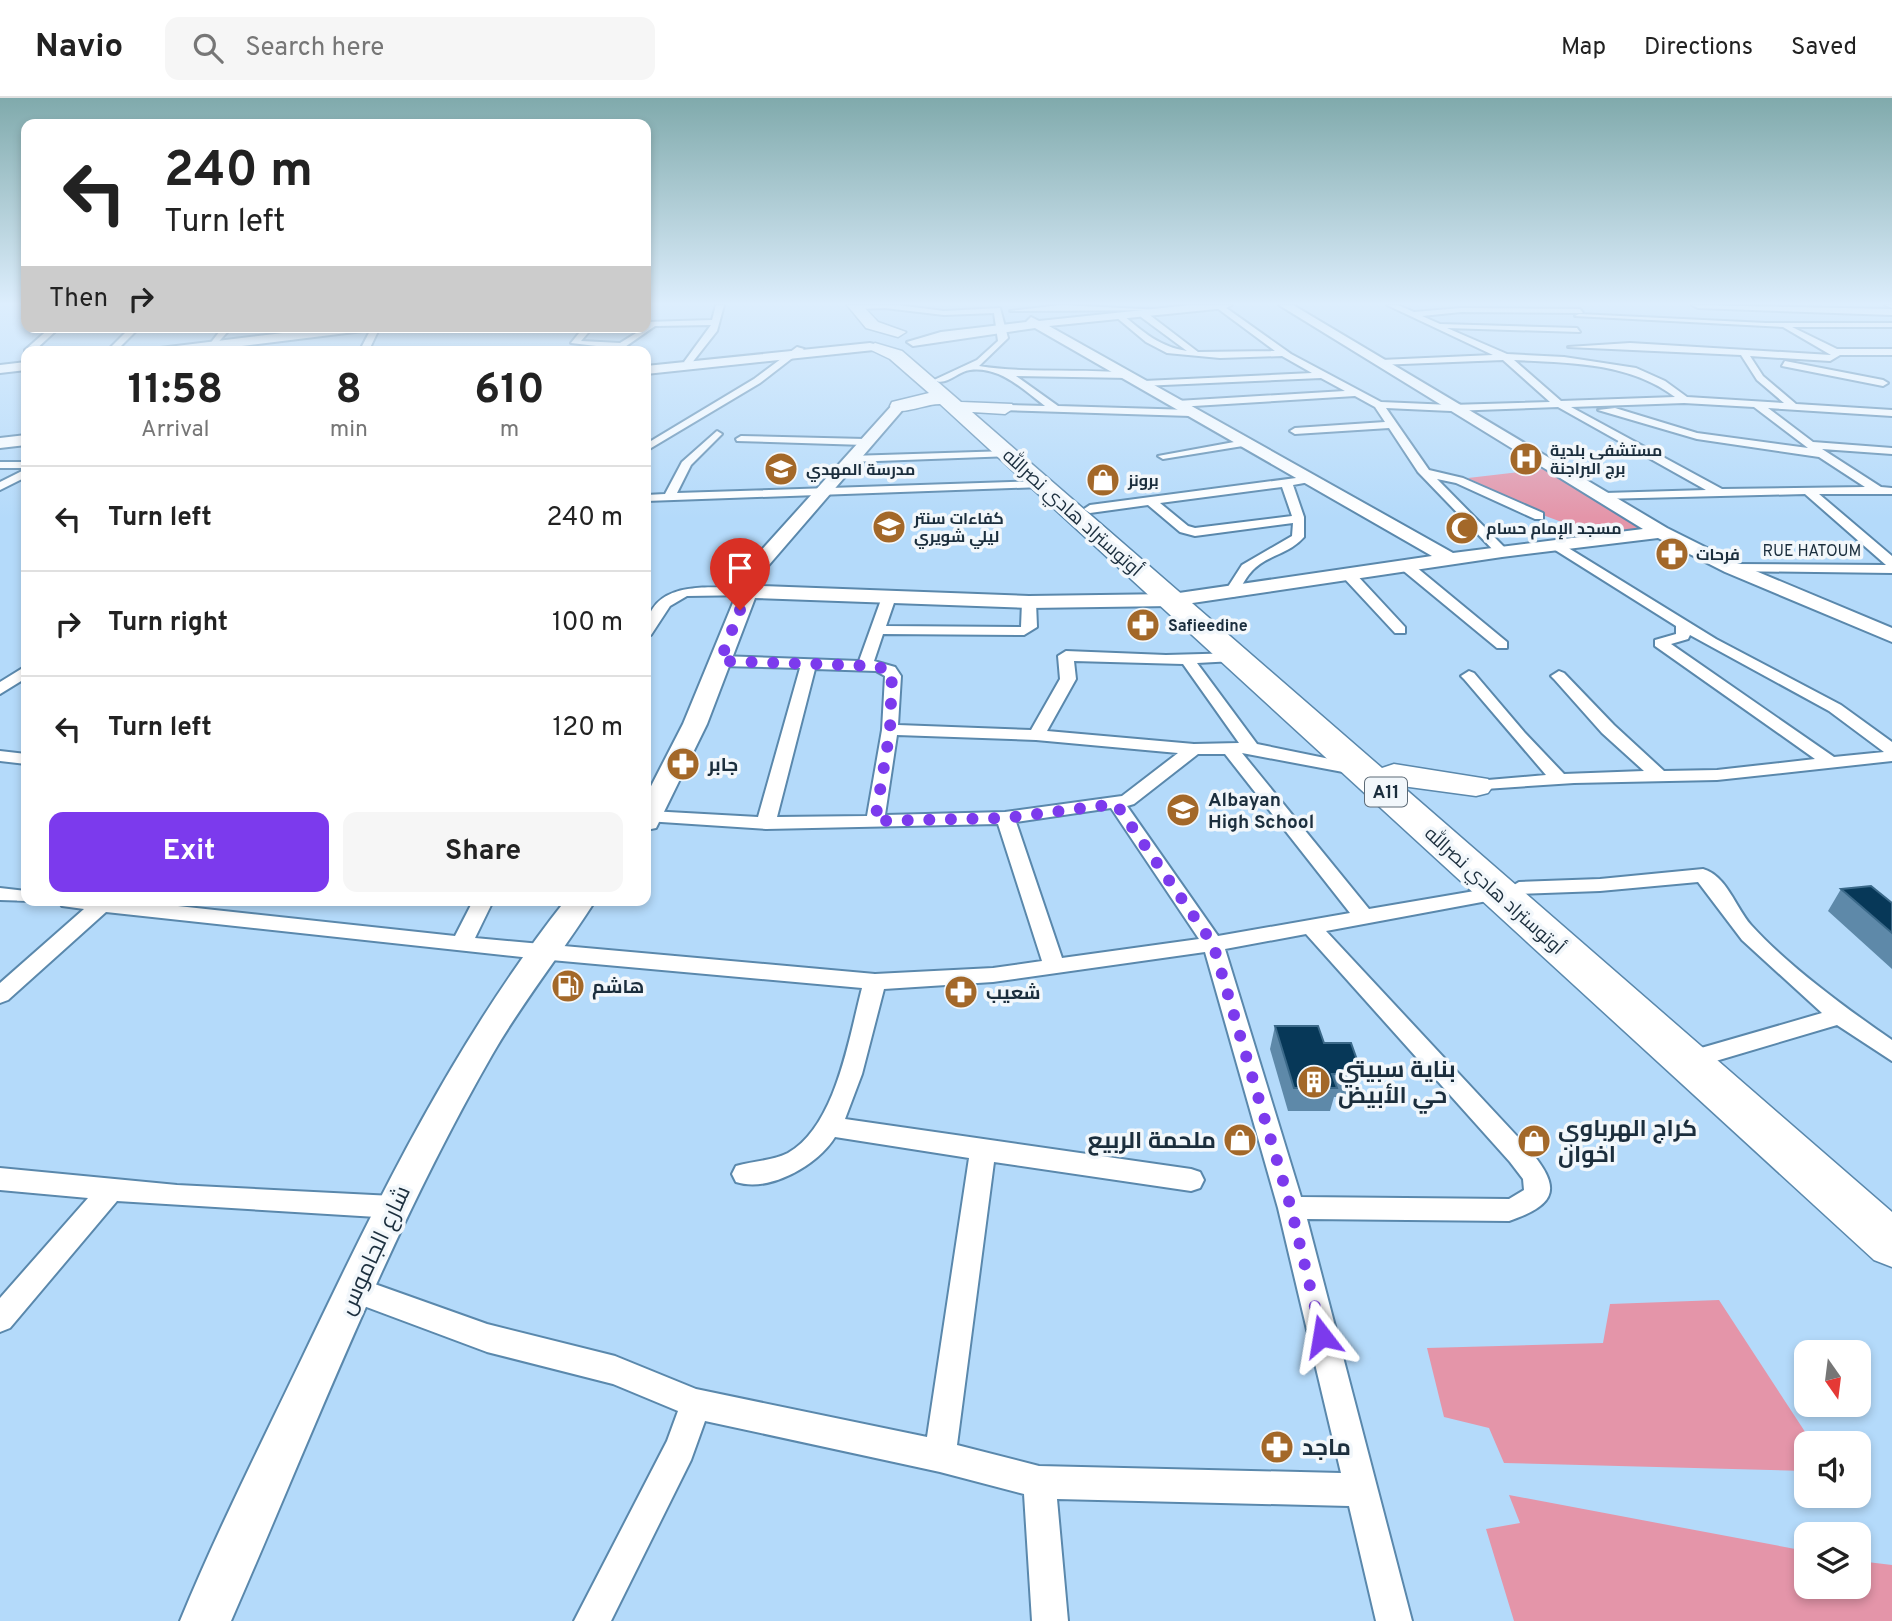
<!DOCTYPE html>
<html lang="en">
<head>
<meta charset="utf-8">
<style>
  :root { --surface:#fff; --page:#f6f6f6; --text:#222; --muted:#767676; --line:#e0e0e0; --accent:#7c3aed }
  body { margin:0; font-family:Overpass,Cairo,sans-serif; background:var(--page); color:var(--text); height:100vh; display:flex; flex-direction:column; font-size:26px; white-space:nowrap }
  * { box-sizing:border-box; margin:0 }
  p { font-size:23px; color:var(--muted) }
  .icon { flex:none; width:38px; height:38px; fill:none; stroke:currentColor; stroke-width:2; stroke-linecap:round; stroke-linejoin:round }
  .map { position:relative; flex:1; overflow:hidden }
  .side { position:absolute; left:21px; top:248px; width:630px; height:560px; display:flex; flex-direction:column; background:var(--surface); border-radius:14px; box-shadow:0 4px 10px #0003 }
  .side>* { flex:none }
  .banner { position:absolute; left:21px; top:21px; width:630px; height:214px; border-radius:14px; box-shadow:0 4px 10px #0003; background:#fff; color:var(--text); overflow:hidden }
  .needle { width:46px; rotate:166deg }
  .fabs { position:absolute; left:1794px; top:1242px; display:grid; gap:14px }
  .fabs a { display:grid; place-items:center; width:77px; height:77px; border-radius:14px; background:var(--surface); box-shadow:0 4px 10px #0003; font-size:35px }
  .pin { position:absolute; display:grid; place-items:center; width:60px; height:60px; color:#fff; margin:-72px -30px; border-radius:50% 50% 50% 0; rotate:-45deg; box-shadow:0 0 7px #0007 }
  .pin .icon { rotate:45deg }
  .me { position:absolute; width:77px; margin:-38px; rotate:346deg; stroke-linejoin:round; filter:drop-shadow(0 0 5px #0008) }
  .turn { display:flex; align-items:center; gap:24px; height:147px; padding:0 28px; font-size:32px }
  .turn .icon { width:91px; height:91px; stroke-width:2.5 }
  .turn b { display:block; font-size:49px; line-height:60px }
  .then { display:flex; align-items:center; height:66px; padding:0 28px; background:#0003; gap:14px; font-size:26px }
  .eta { display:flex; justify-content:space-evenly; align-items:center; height:119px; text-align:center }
  .eta b { font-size:42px; font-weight:700; line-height:49px }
  .button { display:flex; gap:14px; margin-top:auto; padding:14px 28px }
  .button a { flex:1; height:80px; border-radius:14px; background:var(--accent); color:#fff; font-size:28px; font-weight:700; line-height:80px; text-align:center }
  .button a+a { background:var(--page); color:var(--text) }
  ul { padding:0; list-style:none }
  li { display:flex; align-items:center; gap:21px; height:105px; padding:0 28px; border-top:2px solid var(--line) }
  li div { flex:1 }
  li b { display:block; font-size:26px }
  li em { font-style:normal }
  header { display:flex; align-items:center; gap:42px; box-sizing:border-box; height:98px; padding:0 35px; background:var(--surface); border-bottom:2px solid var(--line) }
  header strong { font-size:33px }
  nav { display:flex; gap:38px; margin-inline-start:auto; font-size:24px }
  .search { width:490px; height:63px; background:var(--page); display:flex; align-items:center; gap:18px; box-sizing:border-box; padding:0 24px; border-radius:14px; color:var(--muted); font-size:26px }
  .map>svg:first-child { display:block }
  .green { fill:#e495a9 }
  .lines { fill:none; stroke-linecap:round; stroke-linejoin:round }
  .street-casing { stroke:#5a88ac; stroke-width:4 }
  .secondary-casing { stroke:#5a88ac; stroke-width:4 }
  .highway-casing { stroke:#5a88ac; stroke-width:3 }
  .street { fill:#fff; fill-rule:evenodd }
  .secondary { fill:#fff; fill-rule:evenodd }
  .highway { fill:#fff; fill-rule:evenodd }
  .wall { fill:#5e89a9 }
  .building { fill:#073858; stroke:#3b6989; stroke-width:2 }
  .route { stroke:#7c3aed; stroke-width:12; stroke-dasharray:0 21.6 }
  .labels { text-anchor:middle; stroke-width:7; stroke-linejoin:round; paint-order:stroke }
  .far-poi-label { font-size:16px; font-weight:bold; fill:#1b2e3d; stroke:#f2f7fb; text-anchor:start }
  .far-street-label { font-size:16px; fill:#1b2e3d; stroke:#f2f7fb }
  .shield { fill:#f2f7fb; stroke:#5c6a76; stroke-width:2 }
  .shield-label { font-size:18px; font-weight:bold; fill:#1b2e3d }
  .street-label { font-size:19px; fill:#1b2e3d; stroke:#f2f7fb }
  .poi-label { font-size:19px; font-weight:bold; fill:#1b2e3d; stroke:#f2f7fb; text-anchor:start }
  .near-poi-label { font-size:23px; font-weight:bold; fill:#1b2e3d; stroke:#f2f7fb; text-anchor:start }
  .near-street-label { font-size:23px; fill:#1b2e3d; stroke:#f2f7fb }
</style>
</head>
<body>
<header>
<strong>Navio</strong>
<div class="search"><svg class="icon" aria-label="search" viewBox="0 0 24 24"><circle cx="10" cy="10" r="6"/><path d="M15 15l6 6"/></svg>Search here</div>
<nav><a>Map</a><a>Directions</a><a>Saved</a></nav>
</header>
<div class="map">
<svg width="1892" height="1523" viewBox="0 0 1892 1523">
  <rect width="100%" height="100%" fill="#b4dafa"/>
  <!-- green -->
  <path class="green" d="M1544 371 1654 432 1587 439 1567 426 1532 413 1468 380Z
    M1719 1202 1813 1346H1806V1373L1504 1365 1489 1330 1444 1319 1427 1250 1603 1245 1610 1206Z
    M1509 1397 1806 1453V1489H1858L1859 1463 1892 1467V1523H1514L1486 1431 1520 1425Z"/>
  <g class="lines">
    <defs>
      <path id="street" d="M716 207H724L717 233 691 266 684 264 711 227 655 228 622 251 571 245 584 229H593L581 243 620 245 646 229V224L712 222Z
        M854 207H897L944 213 1000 210 1008 240 979 268C1028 276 1078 270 1127 275L1130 280 1016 278 1058 308 1191 312 1196 315 1191 318 1001 312 1005 307 1045 308C1024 292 1000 268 970 272 958 273 946 289 934 282L977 262 998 243 994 215 944 217 885 210 856 211 852 209Z
        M1061 207 1163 212 1010 213Z
        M1213 207H1222L1291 256 1381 304 1451 307 1550 304 1503 262 1378 267 1381 262 1493 257 1387 207H1398L1414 214 1461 210 1580 211 1583 215 1461 214 1422 218 1440 226 1577 230 1580 234 1447 230 1507 256 1564 259 1636 270 1665 283 1687 299 1784 305 1757 282 1741 257 1568 249 1630 245 1831 257 1783 229 1575 218 1579 216 1766 225H1892V229H1792L1837 251H1892V257H1840L1830 263 1750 258 1763 278 1796 306 1892 312V318L1768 310 1813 344 1892 350V356L1822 351 1881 389 1892 390V396H1819L1892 458V475L1727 473 1725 470 1732 466 1886 467 1805 396 1601 401 1599 399 1605 395 1706 392 1558 309 1451 313 1386 310 1429 372 1463 380 1543 415V421H1535L1456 385 1437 381 1508 453 1497 456 1418 374 1389 330 1295 336 1290 333 1295 330 1385 324 1375 309 1355 298 1177 309 1172 306 1177 303 1345 293 1321 280 1141 288 1144 283 1312 275 1282 258 1220 260 1167 255 1146 244 1116 219 1123 217C1143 234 1160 249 1187 253L1141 219V215H1147L1198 254 1275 253ZM1514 262C1569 265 1629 264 1675 299L1561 303ZM1684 305 1754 309 1808 350 1697 335 1615 310 1598 312 1697 341 1819 359 1865 389 1722 391 1571 309Z
        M1885 207H1892V210Z
        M51 229H60L33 254 25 256V252Z
        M131 229H140L115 254H106Z
        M223 229H232L212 251H206Z
        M372 229H380L368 254H359Z
        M797 249 804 251 760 285 646 353V346L754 281Z
        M1785 263 1883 282 1888 285 1883 288 1782 268Z
        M717 333 722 336 691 367 677 395 1042 383 1048 386 1042 389 646 403V397L665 396 682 364Z
        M741 338 865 341 870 344 865 347 737 343 736 341Z
        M1245 342 1250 345 1249 347 1163 361 1158 358Z
        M1008 353 1012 354V358L850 364 845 361 850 358Z
        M0 364H26V370H0Z
        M26 371V379L0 392V384Z
        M1311 378 1317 381 1315 383 1293 387 1304 419V439C1292 453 1275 456 1260 466 1248 474 1243 486 1236 498L1231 499 1224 495 1242 467 1292 438 1293 425 1195 438 1180 434 1148 407 1090 415 1084 411 1090 407ZM1282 389 1292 418 1195 430 1188 428 1160 405Z
        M1557 443 1716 541 1841 607 1892 644V663L1717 682 1574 685 1470 692 1467 688 1476 683 1546 677 1464 581 1461 578 1469 573 1474 575 1525 635 1564 676 1644 673 1602 635 1554 581 1551 578 1559 573 1564 575 1614 627 1664 673 1717 672 1815 661 1655 548V542L1676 536V528L1552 450V444ZM1690 537 1829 613 1884 654 1834 659 1671 546 1688 541Z
        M1400 464H1410L1507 544V550H1497L1400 470Z
        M1343 473H1353L1405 529V535H1395L1343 479Z
        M748 490 755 494 753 497 687 498 670 508 651 537 646 538C646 480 708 490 748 490Z
        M889 495 896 499 886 528 1021 529 1022 504 1029 500 1036 504 1037 529 1024 537 883 536 874 563 895 569 901 578 898 627 1031 632 1060 581 1058 558 1066 553 1166 557 1239 555 1242 558 1234 563 1197 565 1257 646 1359 667 1368 672 1359 677 1242 655 1369 811 1498 789 1508 795 1498 801 1326 833 1528 1050C1561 1089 1559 1106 1509 1123L1307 1121 1412 1523H1376L1349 1408 1057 1401 1068 1523H1032L1024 1396 940 1374 705 1323 691 1362 611 1523H574L667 1343 678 1313 613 1286 487 1254 345 1201 341 1192 345 1183 355 1179 487 1226 615 1258 696 1291 927 1339 969 1060 835 1039C818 1067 769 1095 736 1084L732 1076 736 1068C753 1063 772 1063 788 1055 836 1028 849 939 862 890L540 861 106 814 8 902 0 905V885L84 811 62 808 59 803H132L455 838 473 803H493L475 840 875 876 993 870 1042 863 998 726 766 731 646 723V715L650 713 758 719 800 570 720 568 712 563 720 558 859 563 882 499ZM1074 563 1183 566 1239 645 1194 646 1047 633 1076 581ZM815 571 876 573 885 578 882 632 867 718 777 719ZM897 637 1036 642 1178 655 1122 698 1005 714 885 717ZM1198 656H1225L1350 815 1218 838 1127 708 1134 706ZM1111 710 1199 841 1062 860 1016 724ZM1306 836 1510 1064 1523 1081 1524 1092 1509 1101 1301 1099 1225 851ZM1205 854 1278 1110 1341 1375 1039 1368 957 1347 994 1064 1191 1093 1200 1090 1204 1082 1200 1074 1191 1071 845 1021 862 976 884 891 993 884Z
        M26 568V580L0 596V584Z
        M0 653 26 656V666L0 663Z
        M1703 771C1726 777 1736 810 1751 827 1787 867 1847 911 1892 942V963L1837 927 1709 965 1701 962 1697 956 1701 950 1822 915 1742 842 1698 784 1600 793 1519 796 1509 790 1519 784 1600 781Z
        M0 790 26 793V803H33L0 802Z
        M0 1070 177 1087 393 1098 402 1101 406 1109 402 1117 393 1120 117 1103 10 1230 0 1234V1200L88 1100 0 1092Z"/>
      <path id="secondary" d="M1191 207H1232L1226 210 1049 228 1453 455 1643 431 1279 207H1293L1667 430 1739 466 1892 530V544L1725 474 1658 440 1502 459 1172 508 1029 510 755 500 707 626 659 724 656 730 646 732V698L683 626 749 466 894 305 906 308 768 468 760 488 1029 498 1172 496 1432 458 1035 230 913 248 907 244 941 234 1026 224 1031 219 1039 223Z
        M1692 207 1892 211V217L1698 210Z
        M332 229H369L363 233 193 254H154L160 250Z
        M870 245 874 246V252L646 276V268Z
        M26 264V272L0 275V267Z
        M26 337V347L0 350V340Z
        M565 803H595C562 855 523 903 492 957 389 1136 314 1333 231 1523H180C217 1433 261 1346 303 1258 379 1099 455 942 565 803Z"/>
      <path id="highway" d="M847 207H862L878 224 906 234 898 239 866 230Z
        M875 245 902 253 961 304 1012 306 1014 310 1005 316 972 314 1382 670 1394 666 1488 681 1493 688 1488 695 1476 698 1402 688 1892 1114V1169L1874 1162 940 306C925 306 907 316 892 312L890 308 892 304 929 295 890 261 867 250Z"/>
    </defs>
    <!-- street casing -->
    <use href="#street" class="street-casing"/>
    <!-- secondary casing -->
    <use href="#secondary" class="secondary-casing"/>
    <!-- highway casing -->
    <use href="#highway" class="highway-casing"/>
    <!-- street -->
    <use href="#street" class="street"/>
    <!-- secondary -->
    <use href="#secondary" class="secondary"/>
    <!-- highway -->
    <use href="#highway" class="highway"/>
  </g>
  <!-- wall -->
  <path class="wall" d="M1841 791 1892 805V871L1828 813Z
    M1275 928 1324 945 1362 976 1355 999H1334L1330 1013H1288L1270 951Z"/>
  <!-- building -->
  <path class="building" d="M1871 788 1892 805V835L1841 791Z
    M1275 928H1318L1324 945H1351L1362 976H1332L1337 990H1294Z"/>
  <!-- sky -->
  <linearGradient id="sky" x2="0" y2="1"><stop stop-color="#80aaac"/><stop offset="0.49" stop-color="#ddeefd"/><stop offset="1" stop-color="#ddeefd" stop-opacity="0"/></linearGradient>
  <rect width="1892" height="420" fill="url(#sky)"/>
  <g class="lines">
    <!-- route -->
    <path class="route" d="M740 512 720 563 877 568 892 575 890 632 875 723 1005 720 1116 706 1213 846 1291 1110 1322 1238"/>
  </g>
  <!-- icons -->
  <defs>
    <symbol id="hospital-disc" viewBox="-11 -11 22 22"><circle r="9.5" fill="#a36829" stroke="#f2f7fb"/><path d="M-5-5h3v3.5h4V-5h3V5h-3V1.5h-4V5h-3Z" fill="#fff"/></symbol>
    <symbol id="school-disc" viewBox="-11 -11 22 22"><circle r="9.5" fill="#a36829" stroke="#f2f7fb"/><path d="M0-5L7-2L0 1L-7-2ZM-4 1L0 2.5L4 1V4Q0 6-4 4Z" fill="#fff"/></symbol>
    <symbol id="shop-disc" viewBox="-11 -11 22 22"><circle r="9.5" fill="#a36829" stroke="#f2f7fb"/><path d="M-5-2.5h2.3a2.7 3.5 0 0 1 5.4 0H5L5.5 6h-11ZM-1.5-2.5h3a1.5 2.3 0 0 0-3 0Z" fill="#fff"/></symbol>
    <symbol id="mosque-disc" viewBox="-11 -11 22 22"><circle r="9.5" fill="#a36829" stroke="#f2f7fb"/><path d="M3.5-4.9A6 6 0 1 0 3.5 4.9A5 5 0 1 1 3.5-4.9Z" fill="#fff"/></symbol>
    <symbol id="pharmacy-disc" viewBox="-11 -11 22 22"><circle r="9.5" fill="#a36829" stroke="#f2f7fb"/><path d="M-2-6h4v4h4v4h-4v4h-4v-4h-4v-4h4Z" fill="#fff"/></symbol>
    <symbol id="fuel-disc" viewBox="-11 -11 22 22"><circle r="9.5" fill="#a36829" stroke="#f2f7fb"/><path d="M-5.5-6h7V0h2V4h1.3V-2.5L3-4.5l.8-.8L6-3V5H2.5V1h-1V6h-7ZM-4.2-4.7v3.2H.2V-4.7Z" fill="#fff"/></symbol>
    <symbol id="building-disc" viewBox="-11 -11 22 22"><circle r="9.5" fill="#a36829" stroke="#f2f7fb"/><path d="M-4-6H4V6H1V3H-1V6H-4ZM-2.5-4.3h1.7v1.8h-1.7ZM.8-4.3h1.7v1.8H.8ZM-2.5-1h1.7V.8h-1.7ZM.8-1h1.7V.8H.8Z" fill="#fff"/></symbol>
  </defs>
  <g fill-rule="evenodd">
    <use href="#hospital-disc" x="1507" y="342" width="38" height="38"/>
    <use href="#school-disc" x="762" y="352" width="38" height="38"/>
    <use href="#shop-disc" x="1084" y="363" width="38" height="38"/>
    <use href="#school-disc" x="870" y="410" width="38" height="38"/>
    <use href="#mosque-disc" x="1443" y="411" width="38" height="38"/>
    <use href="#pharmacy-disc" x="1653" y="437" width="38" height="38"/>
    <use href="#pharmacy-disc" x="1124" y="508" width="38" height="38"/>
    <use href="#pharmacy-disc" x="664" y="647" width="38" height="38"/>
    <use href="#school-disc" x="1164" y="693" width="38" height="38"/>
    <use href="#fuel-disc" x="549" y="869" width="38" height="38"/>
    <use href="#pharmacy-disc" x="942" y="875" width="38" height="38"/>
    <use href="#building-disc" x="1295" y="965" width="38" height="38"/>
    <use href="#shop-disc" x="1221" y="1023" width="38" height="38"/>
    <use href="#shop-disc" x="1515" y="1024" width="38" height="38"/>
    <use href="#pharmacy-disc" x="1258" y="1330" width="38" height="38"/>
  </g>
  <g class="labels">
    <!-- far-poi labels -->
    <g class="far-poi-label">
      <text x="1550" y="358">مستشفی بلدیة<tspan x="1550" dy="18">برج البراجنة</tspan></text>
      <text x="806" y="377">مدرسة المهدي</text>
      <text x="1128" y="388">برونز</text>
      <text x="914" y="426">كفاءات سنتر<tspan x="914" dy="18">ليلي شويري</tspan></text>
      <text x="1486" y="436">مسجد الإمام حسام</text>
      <text x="1696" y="462">فرحات</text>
      <text x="1168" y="533">Safieedine</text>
    </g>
    <!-- far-street labels -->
    <g class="far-street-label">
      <text x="1812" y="458">RUE HATOUM</text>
    </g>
    <!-- shield labels -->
    <rect class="shield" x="1365" y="679.5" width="42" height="29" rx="5"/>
    <g class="shield-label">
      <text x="1386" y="700">A11</text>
    </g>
    <!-- street labels -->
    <g class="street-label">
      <text transform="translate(1073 414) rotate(42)" y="7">أوتوستراد هادي نصرالله</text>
      <text transform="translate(1495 792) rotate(42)" y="7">أوتوستراد هادي نصرالله</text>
    </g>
    <!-- poi labels -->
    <g class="poi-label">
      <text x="708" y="673">جابر</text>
      <text x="1208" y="708">Albayan<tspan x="1208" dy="22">High School</tspan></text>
      <text x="592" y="895">هاشم</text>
      <text x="986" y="901">شعيب</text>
    </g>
    <!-- near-poi labels -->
    <g class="near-poi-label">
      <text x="1338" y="979">بناية سبيتي<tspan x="1338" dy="26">حي الأبيض</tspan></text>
      <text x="1558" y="1038">كراج الهرباوي<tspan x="1558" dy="26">اخوان</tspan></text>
      <text x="1216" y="1050" text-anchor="end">ملحمة الربيع</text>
      <text x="1302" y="1357">ماجد</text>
    </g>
    <!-- near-street labels -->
    <g class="near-street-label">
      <text transform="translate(374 1152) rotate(-65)" y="8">شارع الجاموس</text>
    </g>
  </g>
</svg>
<div class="fabs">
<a><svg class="needle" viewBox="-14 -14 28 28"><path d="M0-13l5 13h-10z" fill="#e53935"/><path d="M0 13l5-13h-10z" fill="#767676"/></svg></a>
<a><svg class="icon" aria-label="sound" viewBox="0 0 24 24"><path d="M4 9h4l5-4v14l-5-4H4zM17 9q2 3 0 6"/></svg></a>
<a><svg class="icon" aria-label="layers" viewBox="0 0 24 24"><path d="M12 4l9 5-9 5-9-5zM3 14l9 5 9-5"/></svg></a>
</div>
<div class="pin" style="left:740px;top:512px;background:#d93025"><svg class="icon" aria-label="arrive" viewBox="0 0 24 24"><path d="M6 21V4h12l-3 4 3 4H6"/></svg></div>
<svg class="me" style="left:1322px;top:1238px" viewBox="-20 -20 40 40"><path d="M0-17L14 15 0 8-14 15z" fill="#7c3aed" stroke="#fff" stroke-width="4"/></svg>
<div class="banner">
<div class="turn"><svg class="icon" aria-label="left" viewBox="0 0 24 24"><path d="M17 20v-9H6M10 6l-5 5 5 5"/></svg><div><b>240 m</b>Turn left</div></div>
<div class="then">Then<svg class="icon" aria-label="right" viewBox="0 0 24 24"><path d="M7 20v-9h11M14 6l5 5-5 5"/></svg></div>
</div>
<section class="side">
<div class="eta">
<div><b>11:58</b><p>Arrival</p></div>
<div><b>8</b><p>min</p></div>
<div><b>610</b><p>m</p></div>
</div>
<ul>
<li><svg class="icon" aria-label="left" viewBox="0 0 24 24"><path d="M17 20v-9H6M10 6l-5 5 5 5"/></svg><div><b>Turn left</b></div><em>240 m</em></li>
<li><svg class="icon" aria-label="right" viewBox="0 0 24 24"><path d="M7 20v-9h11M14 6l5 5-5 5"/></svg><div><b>Turn right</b></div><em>100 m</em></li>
<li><svg class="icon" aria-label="left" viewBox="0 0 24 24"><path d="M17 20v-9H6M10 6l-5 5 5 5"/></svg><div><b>Turn left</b></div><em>120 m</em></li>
</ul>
<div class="button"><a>Exit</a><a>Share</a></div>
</section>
</div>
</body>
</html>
